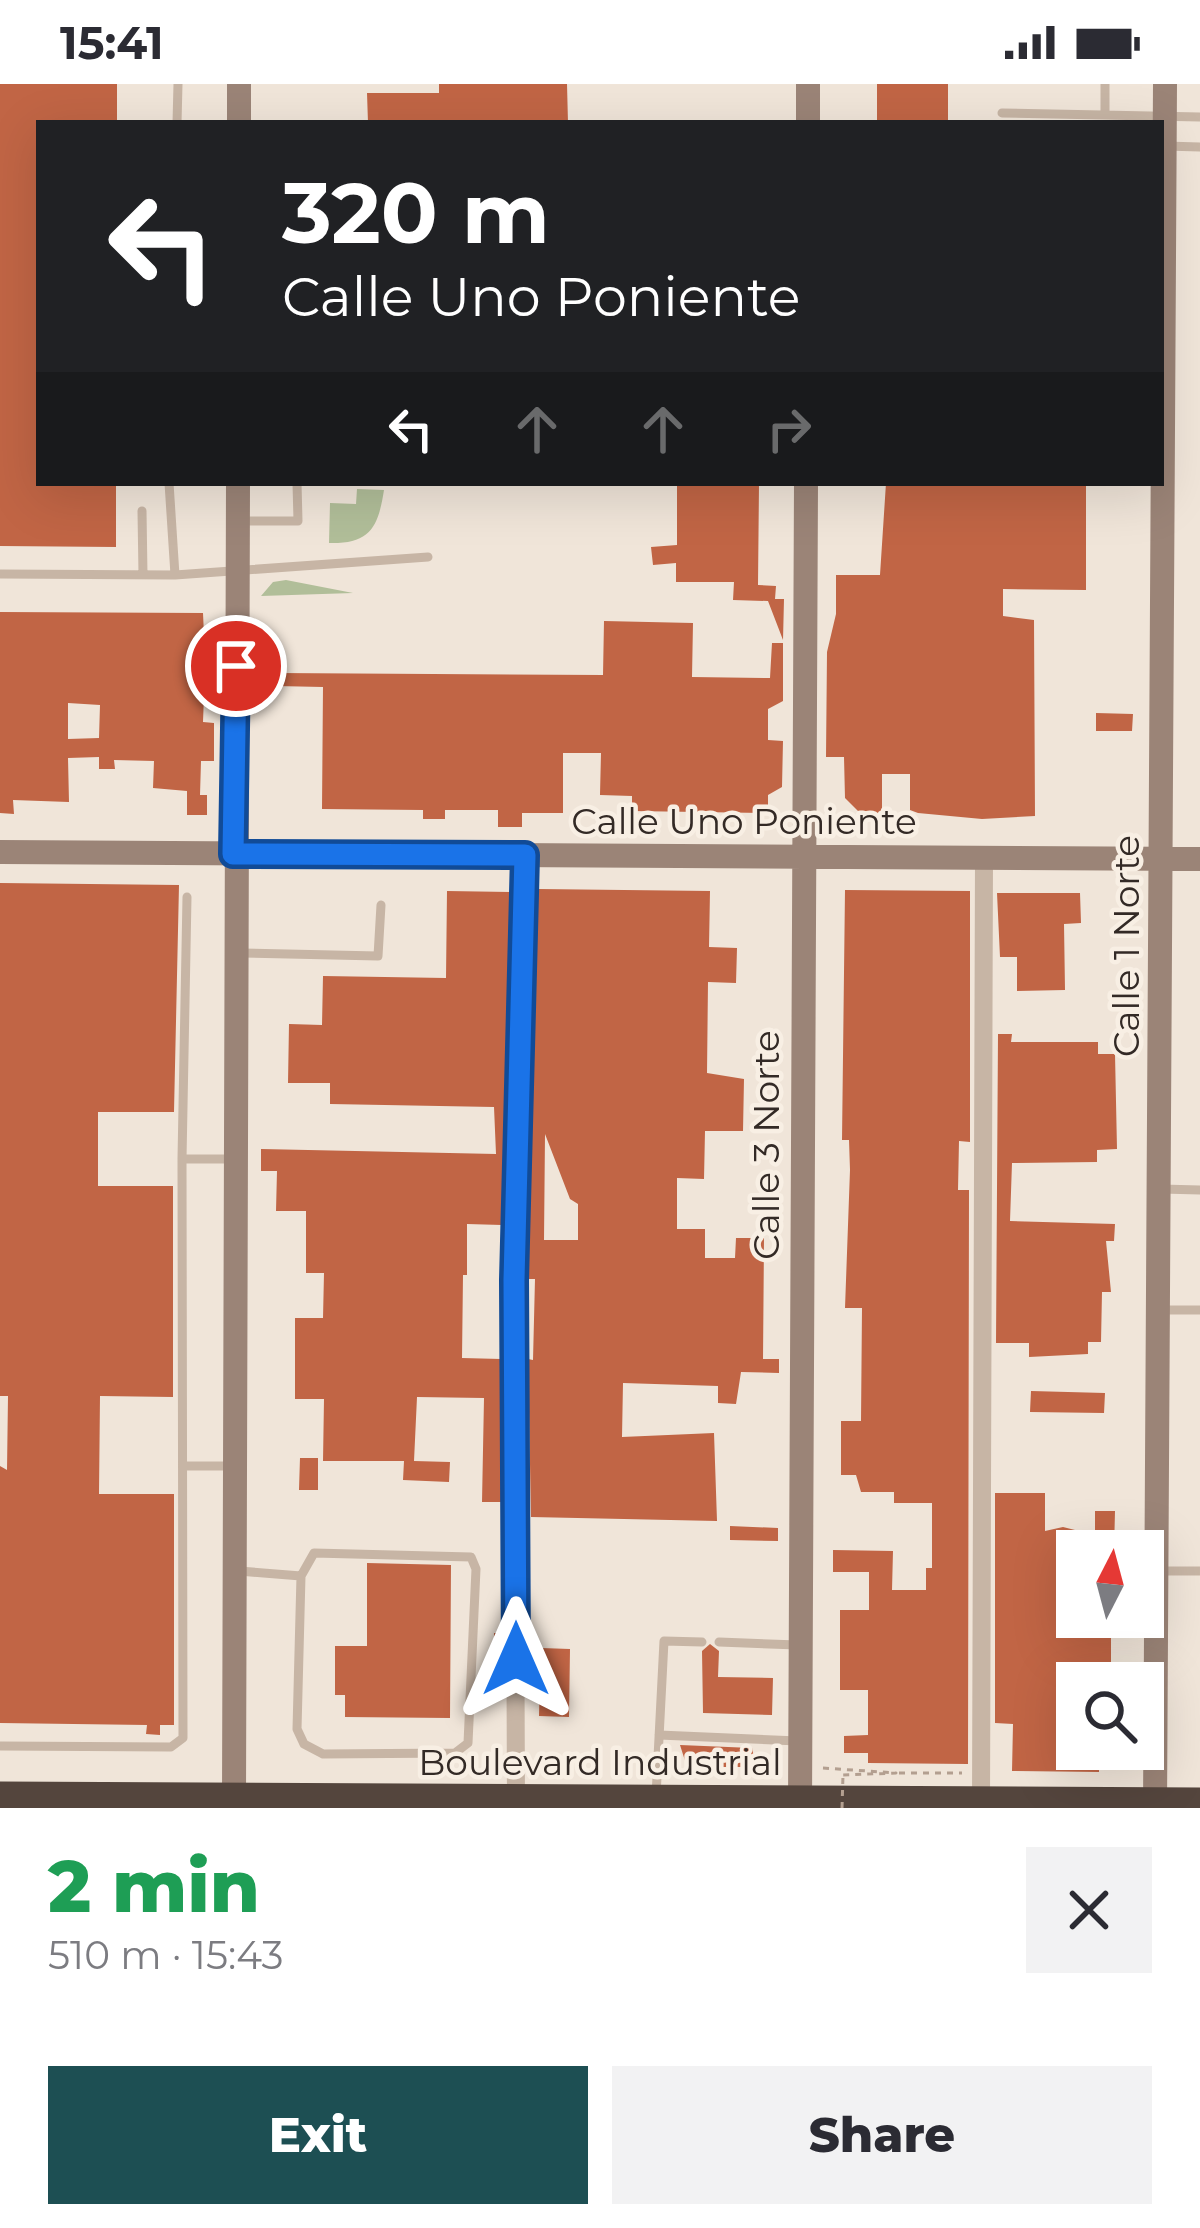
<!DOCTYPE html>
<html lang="en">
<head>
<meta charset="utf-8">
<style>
  :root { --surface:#fff; --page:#f2f2f3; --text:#2b2b33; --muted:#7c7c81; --accent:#1d4f53 }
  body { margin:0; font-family:Montserrat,sans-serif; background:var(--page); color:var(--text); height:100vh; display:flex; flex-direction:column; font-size:45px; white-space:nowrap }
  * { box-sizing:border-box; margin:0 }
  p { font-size:39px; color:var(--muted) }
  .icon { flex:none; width:66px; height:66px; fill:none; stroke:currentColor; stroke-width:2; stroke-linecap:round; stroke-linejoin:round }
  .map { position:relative; height:1724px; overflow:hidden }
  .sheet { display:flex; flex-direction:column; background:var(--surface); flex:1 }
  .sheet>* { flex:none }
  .guide { position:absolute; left:36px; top:36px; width:1128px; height:366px; border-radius:0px; box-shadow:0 12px 48px #0002; background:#202124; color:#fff; overflow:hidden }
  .needle { width:78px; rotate:6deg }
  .fabs { position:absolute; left:1056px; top:1446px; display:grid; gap:24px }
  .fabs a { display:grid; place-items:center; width:108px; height:108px; border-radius:0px; background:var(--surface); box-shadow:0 12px 48px #0002; font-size:60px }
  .pin { position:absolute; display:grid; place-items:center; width:102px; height:102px; color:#fff; margin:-51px; border:6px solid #fff; border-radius:50%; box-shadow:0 3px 12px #0007 }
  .me { position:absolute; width:132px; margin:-66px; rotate:0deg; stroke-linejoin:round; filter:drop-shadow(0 0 9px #0008) }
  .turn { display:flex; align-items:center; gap:42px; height:252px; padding:0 48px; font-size:54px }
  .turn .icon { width:156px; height:156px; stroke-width:2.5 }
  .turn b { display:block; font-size:84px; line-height:102px }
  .lanes { display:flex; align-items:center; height:114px; padding:0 48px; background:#0003; justify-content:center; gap:60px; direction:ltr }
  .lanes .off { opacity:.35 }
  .round { display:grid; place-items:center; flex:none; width:126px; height:126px; border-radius:0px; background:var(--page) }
  .overview { display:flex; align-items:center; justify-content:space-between; height:204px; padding:0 48px }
  h1 { font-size:72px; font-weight:800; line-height:90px; color:#1e9e55 }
  .primary-button { display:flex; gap:24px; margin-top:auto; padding:24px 48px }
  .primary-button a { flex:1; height:138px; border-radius:0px; background:var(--accent); color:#fff; font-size:48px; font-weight:800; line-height:138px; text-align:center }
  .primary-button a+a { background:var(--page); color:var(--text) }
  .status { display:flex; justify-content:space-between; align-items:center; height:84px; padding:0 60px; background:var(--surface); direction:ltr }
  .status svg { height:33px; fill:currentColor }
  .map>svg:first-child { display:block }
  .green { fill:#b1be99 }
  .building { fill:#c16545; fill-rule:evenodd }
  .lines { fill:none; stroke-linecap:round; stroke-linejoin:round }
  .path { stroke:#b39f90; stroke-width:3; stroke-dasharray:6 6; stroke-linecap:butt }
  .lane { stroke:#c7b5a5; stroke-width:9 }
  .street { stroke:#c7b5a5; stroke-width:18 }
  .secondary { stroke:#9b8477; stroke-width:24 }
  .highway { stroke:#54453d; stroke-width:33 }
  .path-bridge { stroke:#b39f90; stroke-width:3; stroke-dasharray:6 6; stroke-linecap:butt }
  .route-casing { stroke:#114b97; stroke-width:30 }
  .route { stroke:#1a73e8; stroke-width:21 }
  .labels { text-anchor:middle; stroke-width:9; stroke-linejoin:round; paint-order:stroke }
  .street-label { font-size:36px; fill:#332a26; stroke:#f8efe4 }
</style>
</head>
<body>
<div class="status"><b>15:41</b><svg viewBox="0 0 49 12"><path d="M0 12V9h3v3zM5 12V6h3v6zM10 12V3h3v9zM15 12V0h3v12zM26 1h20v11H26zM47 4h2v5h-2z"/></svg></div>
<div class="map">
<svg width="1200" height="1724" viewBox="0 0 1200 1724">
  <rect width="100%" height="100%" fill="#f0e5d9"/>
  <!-- green -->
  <path class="green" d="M357 405 384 406C378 444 370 460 329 459L330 419 356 420Z
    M286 496 353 509 261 512 273 498Z"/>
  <!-- building -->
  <path class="building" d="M0 0H117V39H39V399H116V463L0 462Z
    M439 0H567L568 39H368L367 9H439Z
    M877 0H948V39H877Z
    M677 399H759L758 501 776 502 775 515H784L783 556 768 517 733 516 734 498H676V479L653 481 651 463 677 461Z
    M886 399H1086V506L1003 505V532L1034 536 1035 732 982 735 918 729 910 726V690H882V732L862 731 845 714 844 673H826L827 568 836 530V491H880Z
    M0 528 203 529 204 551 214 550V584H205L203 638 214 639V677H201L200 711H207V731H187V707L153 704 154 677 114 676 115 685H99V673L68 674 69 718 13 716 14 730 0 729ZM68 619 100 621 99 654 68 655Z
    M604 537 693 539 692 593 770 594 772 559H783V617L768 625V656L783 657 782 703 768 711V729L632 727V712L600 711 601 669H563V729H522V743H498V726H445V735H423V726L322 725 323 603 276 602V589L603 591Z
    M1096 629 1133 630 1132 647H1096Z
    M0 799 179 801 174 1028H98V1102H173V1313L100 1312 99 1410H174V1641H160V1651L146 1650 147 1641 0 1639V1382L7 1386 8 1312H0Z
    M538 805 710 807 709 863 737 864 736 899 708 898 707 989 744 995 743 1047H705L704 1095 677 1094V1145H705V1174H735L736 1154H764L763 1275H779V1289L741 1288 736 1320 718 1319V1302L623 1299 622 1353 714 1349 717 1437 531 1433 528 1275 533 1276 535 1195H528ZM545 1050 570 1115 578 1120V1156H544Z
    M845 806 970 807V1058L959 1057 958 1106H969L968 1680 868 1679V1669H844V1652L868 1651V1606H840V1526H869V1488H833V1466L893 1467 892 1506H926V1484H932V1419H894V1408H861L856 1391H841V1337H861L862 1224H845L850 1086 849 1056H842Z
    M447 807 511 808 502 1141 467 1140V1191H463L462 1274 501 1275V1418H482L484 1314 417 1313 414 1377 450 1378 449 1398 403 1396 404 1377H323L324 1315H295V1234H323L324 1189H306V1127H276L277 1087H261V1065L496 1070 494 1023 330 1020V999H288L289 940 322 941 323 892 446 894Z
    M997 809H1080L1081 839 1064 840 1065 906 1017 907V873H1000Z
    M998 950H1012L1011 958H1098V970H1115L1117 1065 1097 1066V1078L1012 1079 1010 1137 1115 1140 1114 1157H1106L1111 1208H1102L1101 1258H1088V1270L1029 1273V1259H996Z
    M1031 1307 1105 1309 1104 1329 1030 1328Z
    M300 1374H318V1406H299Z
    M995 1409H1045V1447L1063 1443 1095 1451V1427H1115L1114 1467H1077V1533L1105 1534V1543H1111V1593L1104 1599H1077V1665H1107V1683H1099V1688L1012 1687 1013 1640 995 1639Z
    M730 1442 778 1444V1457L730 1456Z
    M367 1479 451 1481 450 1634 345 1633V1611H335V1562H367Z
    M494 1549H502V1615H494Z
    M710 1560 719 1567 718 1593 773 1594 772 1631 703 1629 702 1567Z
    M541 1564 570 1565 569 1633 539 1632 540 1587H529V1571H540Z
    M680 1661 752 1664 756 1683H687Z"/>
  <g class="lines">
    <!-- path -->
    <path class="path" d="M823 1684 896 1689 843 1691
      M899 1689H962"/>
    <!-- lane -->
    <path class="lane" d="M1002 29 1200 33
      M1105 30V0
      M177 39 178 0
      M1165 62 1200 63
      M169 399 175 491
      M142 427 143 491
      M239 437H298L297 399
      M0 490 175 491 428 473
      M187 813 182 1075H233
      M239 869 378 872 381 821
      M1161 1105 1200 1106
      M1161 1226H1200
      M183 1382H234
      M239 1487 301 1492 297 1645 304 1660 323 1670 455 1669 468 1659 476 1485 471 1473 314 1469 301 1492
      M1160 1487H1200
      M719 1558 798 1561
      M659 1651 798 1657
      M0 1662 171 1663 183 1654 182 1075
      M656 1712 664 1557 702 1558"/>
    <!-- street -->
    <path class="street" d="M981 1719 984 774
      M516 1724 514 1196 525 771"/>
    <!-- secondary -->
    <path class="secondary" d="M239 39V0
      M808 39V0
      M0 768 1200 775
      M234 1715 238 399
      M800 1724 806 399
      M1155 1724 1165 0"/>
    <!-- highway -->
    <path class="highway" d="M0 1714 1200 1720"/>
    <!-- path-bridge -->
    <path class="path-bridge" d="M842 1724 843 1691"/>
  </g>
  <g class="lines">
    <defs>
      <path id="route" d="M236 582 233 770 525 771 514 1196 516 1575"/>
    </defs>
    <!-- route casing -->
    <use href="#route" class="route-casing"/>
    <!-- route -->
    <use href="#route" class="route"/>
  </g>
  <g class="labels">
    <!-- street labels -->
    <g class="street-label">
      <text x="744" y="750">Calle Uno Poniente</text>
      <text transform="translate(1126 862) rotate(-90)" y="13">Calle 1 Norte</text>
      <text transform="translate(766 1061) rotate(-90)" y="13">Calle 3 Norte</text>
      <text x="600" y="1691">Boulevard Industrial</text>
    </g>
  </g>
</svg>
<div class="fabs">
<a><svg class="needle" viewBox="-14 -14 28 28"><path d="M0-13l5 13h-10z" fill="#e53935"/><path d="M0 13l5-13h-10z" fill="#7c7c81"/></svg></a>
<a><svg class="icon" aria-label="search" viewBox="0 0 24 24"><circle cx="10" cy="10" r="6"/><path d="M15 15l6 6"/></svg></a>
</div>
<div class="pin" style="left:236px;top:582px;background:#d93025"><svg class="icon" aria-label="arrive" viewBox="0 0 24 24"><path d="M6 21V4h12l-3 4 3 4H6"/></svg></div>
<svg class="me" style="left:516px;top:1575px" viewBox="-20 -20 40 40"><path d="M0-17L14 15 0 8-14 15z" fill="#1a73e8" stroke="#fff" stroke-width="4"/></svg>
<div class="guide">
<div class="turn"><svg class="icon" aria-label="left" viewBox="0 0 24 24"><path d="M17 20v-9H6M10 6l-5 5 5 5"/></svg><div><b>320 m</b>Calle Uno Poniente</div></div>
<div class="lanes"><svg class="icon" aria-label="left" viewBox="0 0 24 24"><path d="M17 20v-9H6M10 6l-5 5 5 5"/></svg><svg class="icon off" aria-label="ahead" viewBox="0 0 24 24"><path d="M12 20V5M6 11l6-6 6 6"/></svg><svg class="icon off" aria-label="ahead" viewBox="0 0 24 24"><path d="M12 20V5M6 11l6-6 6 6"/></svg><svg class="icon off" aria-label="right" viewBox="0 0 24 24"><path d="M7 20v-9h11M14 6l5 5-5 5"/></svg></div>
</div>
</div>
<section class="sheet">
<div class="overview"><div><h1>2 min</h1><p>510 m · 15:43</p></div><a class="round"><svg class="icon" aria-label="close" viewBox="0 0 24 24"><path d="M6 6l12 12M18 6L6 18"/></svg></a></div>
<div class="primary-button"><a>Exit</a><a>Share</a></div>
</section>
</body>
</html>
